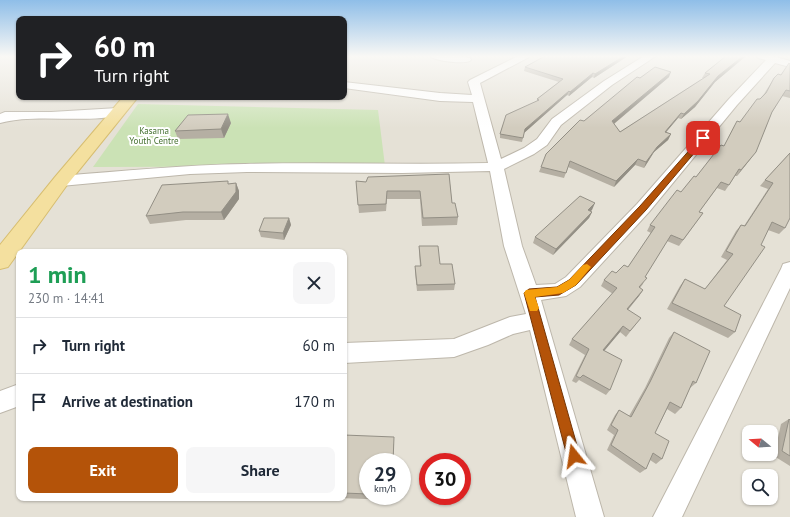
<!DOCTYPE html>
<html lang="en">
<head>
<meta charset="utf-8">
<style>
  :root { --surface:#fff; --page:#f6f6f7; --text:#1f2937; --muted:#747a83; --line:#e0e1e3; --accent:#b45309 }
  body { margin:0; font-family:"PT Sans",sans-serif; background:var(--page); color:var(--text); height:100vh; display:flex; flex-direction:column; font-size:15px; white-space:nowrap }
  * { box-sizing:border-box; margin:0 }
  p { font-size:13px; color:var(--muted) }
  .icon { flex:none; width:22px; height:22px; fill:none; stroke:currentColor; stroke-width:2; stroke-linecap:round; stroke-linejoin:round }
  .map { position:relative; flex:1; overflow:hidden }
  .details { position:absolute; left:16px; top:249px; width:331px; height:252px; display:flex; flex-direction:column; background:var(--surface); border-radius:8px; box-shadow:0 1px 3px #0004 }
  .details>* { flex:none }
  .hud { position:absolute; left:16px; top:16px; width:331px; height:84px; border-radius:8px; box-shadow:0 1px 3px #0004; background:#202124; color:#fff; overflow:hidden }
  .needle { width:26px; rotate:288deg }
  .fabs { position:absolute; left:742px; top:425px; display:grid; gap:8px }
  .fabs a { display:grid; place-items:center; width:36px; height:36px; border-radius:8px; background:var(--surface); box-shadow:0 1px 3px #0004; font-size:20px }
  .speed { position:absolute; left:359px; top:453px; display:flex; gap:8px; font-size:20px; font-weight:700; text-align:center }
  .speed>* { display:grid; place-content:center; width:52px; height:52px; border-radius:50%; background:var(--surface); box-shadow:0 1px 3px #0004; line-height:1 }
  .speed small { font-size:10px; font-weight:400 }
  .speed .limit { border:6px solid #d22; background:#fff; color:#111 }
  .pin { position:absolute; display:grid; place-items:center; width:34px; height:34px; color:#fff; margin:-17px; border-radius:8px; box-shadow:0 2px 6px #0006 }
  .me { position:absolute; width:44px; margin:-22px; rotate:345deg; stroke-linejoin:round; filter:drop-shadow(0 0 3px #0008) }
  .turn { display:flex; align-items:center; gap:14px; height:84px; padding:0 12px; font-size:18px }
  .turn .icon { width:52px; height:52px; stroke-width:2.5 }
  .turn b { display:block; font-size:28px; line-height:34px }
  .round { display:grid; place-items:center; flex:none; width:42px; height:42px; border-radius:8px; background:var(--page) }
  .head { display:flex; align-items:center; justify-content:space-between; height:68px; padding:0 12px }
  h1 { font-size:24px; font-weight:600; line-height:30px; color:#1e9e55 }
  .button { display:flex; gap:8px; margin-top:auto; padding:8px 12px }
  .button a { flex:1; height:46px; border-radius:8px; background:var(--accent); color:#fff; font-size:16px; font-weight:600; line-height:46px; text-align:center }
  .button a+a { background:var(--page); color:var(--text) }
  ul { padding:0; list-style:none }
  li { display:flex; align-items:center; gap:12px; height:56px; padding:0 12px; border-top:1px solid var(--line) }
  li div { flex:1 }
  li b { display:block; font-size:15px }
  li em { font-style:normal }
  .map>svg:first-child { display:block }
  .residential { fill:#e5e1d6; fill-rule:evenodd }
  .green { fill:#cbe2b5 }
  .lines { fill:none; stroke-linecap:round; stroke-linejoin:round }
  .street-casing { stroke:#bdb7ab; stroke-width:2 }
  .primary-casing { stroke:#d7be71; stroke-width:2 }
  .street { fill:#fff; fill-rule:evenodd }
  .primary { fill:#f4e09f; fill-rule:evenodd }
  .wall { fill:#b5afa3 }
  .shaded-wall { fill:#938f85 }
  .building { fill:#d2ccbe; stroke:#938f85 }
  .route { fill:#b45309; stroke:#753606 }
  .slow { fill:#f59e0b }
  .labels { text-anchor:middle; stroke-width:4; stroke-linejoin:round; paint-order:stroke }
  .far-park-label { font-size:9px; fill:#457031; stroke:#fff }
</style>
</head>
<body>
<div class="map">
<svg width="790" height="517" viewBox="0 0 790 517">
  <rect width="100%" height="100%" fill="#f2efe8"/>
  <!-- residential -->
  <path class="residential" d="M0 56H19V97H344V56H790V517H0ZM19 252H344V498H19ZM749 432H771V454H749ZM368 462H402V496H368ZM428 462H462V496H428ZM749 476H771V498H749Z"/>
  <!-- green -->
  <path class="green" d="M138 104 378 110 385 166 93 167Z"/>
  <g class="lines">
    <defs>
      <path id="street" d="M430 56H458L470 58 471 60C467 65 435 61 430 56Z
        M518 56H531L480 83 501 159 524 148 537 139 552 119 604 81 644 56H656L612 85 561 125 547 145 534 154 504 169 522 246 536 285 555 284 566 277 637 204 729 99 766 60 758 58 757 56H773L790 61V67L775 63 737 105 649 212 580 287 566 296 541 300 604 517H576L530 330 513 334 488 345 454 357 344 363V343L454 339 510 317 526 314 504 246 490 171 402 173 247 172 190 174 61 186 56 184 54 181 56 178 61 176C122 171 184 165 245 164 326 162 407 165 488 163L473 102 440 101 344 88V82L440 93 472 95 468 82 470 80Z
        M118 108 122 109 124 112 122 115C84 124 37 113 0 123V114L5 112H51Z
        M790 262V288L682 517H653L781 269 783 264Z
        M19 384V406L0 413V391Z"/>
      <path id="primary" d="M123 97H138L67 185 8 267 0 269V245L55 177Z"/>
    </defs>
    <!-- street casing -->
    <use href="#street" class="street-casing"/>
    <!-- primary casing -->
    <use href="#primary" class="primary-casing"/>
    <!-- street -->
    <use href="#street" class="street"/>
    <!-- primary -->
    <use href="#primary" class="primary"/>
  </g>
  <!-- wall -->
  <path class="wall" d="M545 56H628L594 78 592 77 569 96 567 95 524 133 522 142 500 138V134L537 101V99L559 82 524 71 525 67Z
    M726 56H746L715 82 695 107 681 119 678 118 666 132 671 134 668 140 654 152 644 168 635 165 614 187 568 167 564 178 539 172 541 167 584 121 640 78 669 77 614 124 620 132 704 78H702L705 73Z
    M790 64V98L782 96 772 112 752 157 737 176H735L725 191 717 188 699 212 703 213 679 246 667 241 645 277 643 284 640 288 643 290 639 296 628 310 636 324 626 337 620 332 604 350 610 390 606 395 579 380 576 383 572 381 585 355 569 345 572 339 613 294 601 286 604 280 616 273 628 267 651 233 647 231 650 225 681 192 696 177 724 146 737 121 740 122 764 94 774 78 781 75Z
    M231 123 224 138 178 139 175 131Z
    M790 153 785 228 779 234 768 230 724 306 735 332 728 338 667 309 680 286 685 279 705 289 727 260 721 257 736 231 741 225 744 226 768 189 760 186 765 180Z
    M449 174 452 203 458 217 457 225 422 226 420 199H387L386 211 359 213 356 181 366 182Z
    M236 183 239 191V199L224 220H186L150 224 146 216 229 184Z
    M592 210 590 211 592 212 589 218 553 255 533 243 535 237Z
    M289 218 291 225 284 240 261 237 259 231Z
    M419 246 440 264 455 284 454 290 417 291 415 272V266H420L419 252Z
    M674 332 696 383 690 388 681 408 675 414 667 409 655 433 662 459 656 464 650 460 646 469 640 473 607 450 614 435 607 430 615 415 619 410 629 416 645 388 669 338Z
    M789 419 790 420V466L774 456 781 424Z
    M344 435 394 444 393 462H368V496H392V500L339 498H344Z"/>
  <!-- shaded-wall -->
  <path class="shaded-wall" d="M624 56H628L594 78 595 74Z
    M743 56H746L715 82 695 107 681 119 684 114 718 76Z
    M671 72 669 77 610 127 612 121Z
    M593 73 592 77 569 96 570 92Z
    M569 91 567 95 524 133 525 129Z
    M681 113 678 118 662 137 665 132Z
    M228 114 231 123 224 138 221 129Z
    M671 134 668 140 654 152 644 168 646 162 657 147Z
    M756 152 752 157 737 176 741 170Z
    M638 159 635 165 614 187 616 181Z
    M236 183 239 191V199L224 220 221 212Z
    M595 203 592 210 585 217 588 210Z
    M592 212 589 218 553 255 556 249Z
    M289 218 291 225 284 240 283 233Z
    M643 290 639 296 623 315 627 309Z
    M623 326 620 332 600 356 603 350Z"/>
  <!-- building -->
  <path class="building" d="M545 56H624L595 74 593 73 570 92 569 91 525 129 523 138 500 134 506 115 539 100 537 99 563 79 525 67Z
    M726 56H743L718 76 698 101 684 114 681 113 665 132 671 134 657 147 646 162 638 159 616 181 570 161 566 173 541 167 546 154 580 120 584 121 637 77 640 78 655 67 671 72 612 121 620 132 710 74 705 73Z
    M789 63 790 64V91L786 90 772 112 756 152 741 170 739 169 729 185 721 182 699 212 703 213 683 240 671 235 645 277 647 278 639 287 643 290 627 309 641 318 630 331 623 326 603 350 622 360 610 390 583 375 580 378 576 376 589 349 572 339 617 288 604 280 612 271 616 273 624 265 628 267 655 227 650 225 670 199 677 190 681 192 694 176 696 177 721 145 724 146 737 121 740 122 757 99H760L766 93 774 78 778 74 781 75Z
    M228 114 221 129 175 131 188 115Z
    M790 153V218L785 228 772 222 761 245 765 247 724 306 741 315 735 332 672 303 685 279 705 289 733 254 726 251 741 225 745 226 773 183 765 180Z
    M449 174 452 203H455L458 217 423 218 420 191H387L386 204 358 205 356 181 366 182 368 177Z
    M228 181V184L236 183V192L221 212H183L146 216 162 185Z
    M580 196 595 203 588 210 592 212 556 249 535 237Z
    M264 218H289L283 233 259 231Z
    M419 246H438L440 264H452L455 284 417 285 415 266H421Z
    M674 332 710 351 696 383 693 381 681 408 670 402 655 433 669 441 662 459 653 453 646 469 611 445 618 430 611 425 619 410 631 417 650 382Z
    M789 419 790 420V456L782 451Z
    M344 435 394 437 393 462H368V494L344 493Z"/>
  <!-- sky -->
  <linearGradient id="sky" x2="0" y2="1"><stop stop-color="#8fbee8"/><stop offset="0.44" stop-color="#f9f8f5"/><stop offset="1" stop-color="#f9f8f5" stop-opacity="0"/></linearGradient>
  <rect width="790" height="128" fill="url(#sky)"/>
  <!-- route -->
  <path class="route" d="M701 137 707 138 646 210 576 285 559 295 535 297 580 456 578 461 574 463 569 461 567 456 524 293 529 289 557 287 569 280 640 206Z"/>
  <!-- slow -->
  <path class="slow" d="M587 264 591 267 576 285 563 293 535 297 539 308 537 311H530L524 293 526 290 557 287 569 280 583 265Z"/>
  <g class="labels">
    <!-- far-park labels -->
    <g class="far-park-label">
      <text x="154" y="134">Kasama<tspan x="154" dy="10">Youth Centre</tspan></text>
    </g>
  </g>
</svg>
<div class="fabs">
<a><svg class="needle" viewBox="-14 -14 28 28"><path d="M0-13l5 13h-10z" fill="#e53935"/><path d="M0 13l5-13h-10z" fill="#747a83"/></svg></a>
<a><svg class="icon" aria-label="search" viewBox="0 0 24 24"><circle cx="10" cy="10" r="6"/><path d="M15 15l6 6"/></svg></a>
</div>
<div class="speed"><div>29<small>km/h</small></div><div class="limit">30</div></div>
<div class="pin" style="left:703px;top:138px;background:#d93025"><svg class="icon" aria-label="arrive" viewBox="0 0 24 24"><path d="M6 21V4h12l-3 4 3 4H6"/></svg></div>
<svg class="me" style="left:574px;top:456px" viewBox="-20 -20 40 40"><path d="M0-17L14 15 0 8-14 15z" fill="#b45309" stroke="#fff" stroke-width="4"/></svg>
<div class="hud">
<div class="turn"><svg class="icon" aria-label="right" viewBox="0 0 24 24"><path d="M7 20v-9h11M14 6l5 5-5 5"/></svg><div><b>60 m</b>Turn right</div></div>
</div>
<section class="details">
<div class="head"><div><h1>1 min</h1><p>230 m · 14:41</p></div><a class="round"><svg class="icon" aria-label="close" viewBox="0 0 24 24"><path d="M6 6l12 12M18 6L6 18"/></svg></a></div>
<ul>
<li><svg class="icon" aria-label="right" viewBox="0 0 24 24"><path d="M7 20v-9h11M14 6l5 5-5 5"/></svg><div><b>Turn right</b></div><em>60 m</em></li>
<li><svg class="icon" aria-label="arrive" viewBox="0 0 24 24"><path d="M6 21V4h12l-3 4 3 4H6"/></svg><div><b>Arrive at destination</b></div><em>170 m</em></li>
</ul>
<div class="button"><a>Exit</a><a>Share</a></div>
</section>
</div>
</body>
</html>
